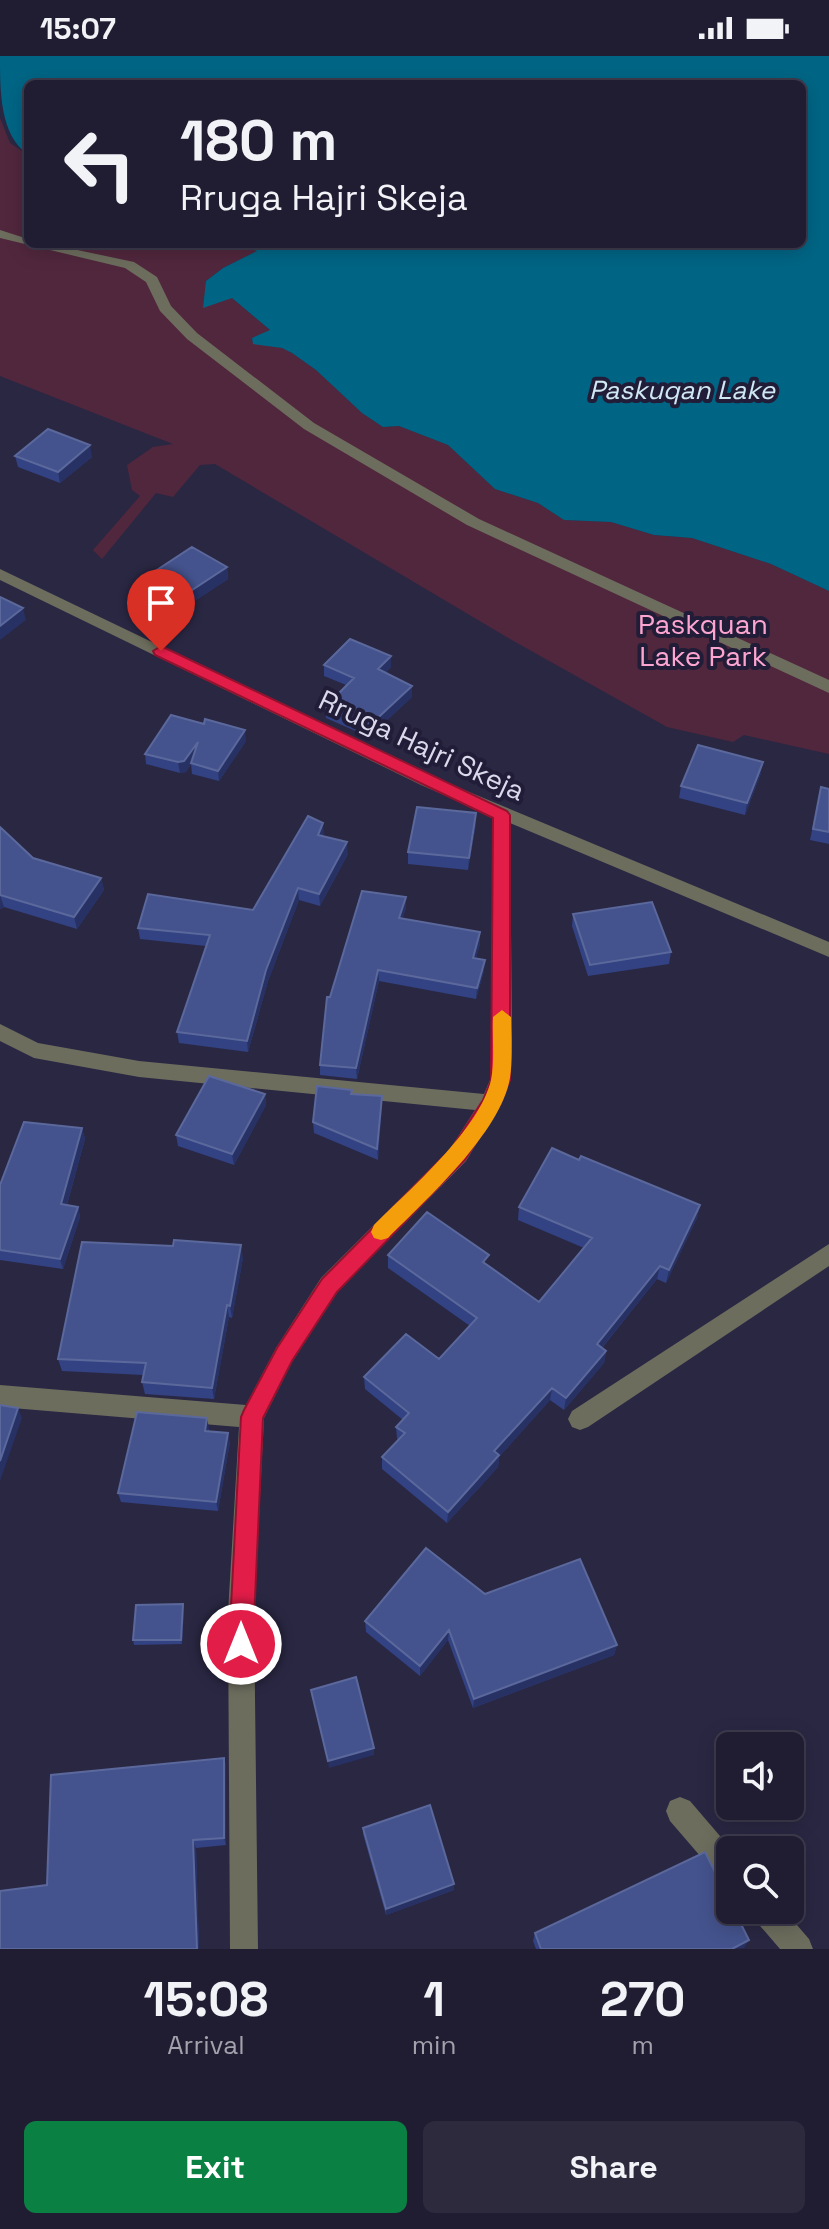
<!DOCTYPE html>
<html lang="en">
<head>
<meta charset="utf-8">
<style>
  :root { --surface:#201d32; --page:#2d2a3e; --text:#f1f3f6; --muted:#a2a2ac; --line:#3d3b4d; --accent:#0b8043 }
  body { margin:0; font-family:"Space Grotesk",sans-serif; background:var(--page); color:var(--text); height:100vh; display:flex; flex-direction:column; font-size:30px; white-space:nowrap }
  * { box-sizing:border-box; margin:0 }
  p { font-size:26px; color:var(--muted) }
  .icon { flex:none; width:44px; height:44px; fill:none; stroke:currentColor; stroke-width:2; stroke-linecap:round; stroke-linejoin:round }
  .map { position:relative; height:1893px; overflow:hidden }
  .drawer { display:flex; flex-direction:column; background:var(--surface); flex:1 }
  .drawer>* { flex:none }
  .banner { position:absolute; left:24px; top:24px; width:782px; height:168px; border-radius:12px; box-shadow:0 4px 20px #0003,0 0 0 2px var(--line); background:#201d32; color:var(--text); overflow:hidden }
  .buttons { position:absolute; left:716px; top:1676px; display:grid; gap:16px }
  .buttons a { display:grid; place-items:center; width:88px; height:88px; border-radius:12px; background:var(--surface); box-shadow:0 4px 20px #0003,0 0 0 2px var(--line); font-size:40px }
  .pin { position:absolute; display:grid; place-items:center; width:68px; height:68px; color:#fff; margin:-82px -34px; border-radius:50% 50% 50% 0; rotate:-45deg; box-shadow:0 0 8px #0007 }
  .pin .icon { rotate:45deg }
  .me { position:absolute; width:88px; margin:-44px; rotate:0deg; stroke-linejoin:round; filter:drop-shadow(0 0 6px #0008) }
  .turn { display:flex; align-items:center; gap:28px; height:168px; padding:0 24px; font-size:36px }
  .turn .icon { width:104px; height:104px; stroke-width:2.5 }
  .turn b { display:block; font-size:56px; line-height:68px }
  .eta { display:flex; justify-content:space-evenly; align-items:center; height:136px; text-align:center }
  .eta b { font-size:48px; font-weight:700; line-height:56px }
  .primary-button { display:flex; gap:16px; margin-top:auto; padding:16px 24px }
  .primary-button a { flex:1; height:92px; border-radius:12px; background:var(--accent); color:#fff; font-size:32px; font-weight:700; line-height:92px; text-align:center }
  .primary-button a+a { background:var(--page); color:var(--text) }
  .status { display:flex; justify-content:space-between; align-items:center; height:56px; padding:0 40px; background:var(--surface); direction:ltr }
  .status svg { height:22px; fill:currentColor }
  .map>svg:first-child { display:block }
  .green { fill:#51273d }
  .water { fill:#006585 }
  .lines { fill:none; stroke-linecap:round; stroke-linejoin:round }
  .minor { fill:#6d6d5e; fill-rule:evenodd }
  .wall { fill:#324282 }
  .shaded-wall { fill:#273164 }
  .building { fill:#44538d; stroke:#5b689c; stroke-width:2 }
  .route { fill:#e11d48; stroke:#92132f; stroke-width:2 }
  .slow { fill:#f59e0b }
  .labels { text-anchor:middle; stroke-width:8; stroke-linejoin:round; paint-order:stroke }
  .far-water-label { font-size:26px; font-style:italic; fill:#d0e8f3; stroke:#211d38 }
  .park-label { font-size:28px; fill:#fda5d1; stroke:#211d38 }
  .street-label { font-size:28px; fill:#dad9ec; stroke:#211d38 }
</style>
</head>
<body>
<div class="status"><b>15:07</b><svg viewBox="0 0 49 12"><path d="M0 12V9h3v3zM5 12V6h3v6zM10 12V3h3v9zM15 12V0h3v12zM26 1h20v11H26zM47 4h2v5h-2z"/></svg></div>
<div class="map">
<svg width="829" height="1893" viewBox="0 0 829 1893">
  <rect width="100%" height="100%" fill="#2a2743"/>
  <!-- green -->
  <path class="green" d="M0 62 10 87 28 99V188H238L258 195 223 212 206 225V242H232L271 275 252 282 253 287 282 292 292 297 316 314 362 357 383 371 399 370 448 389 495 433 538 447 564 464 611 466 654 479 692 482 771 508 829 535V698L744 679 733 686 667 671 510 583 215 408 200 409 173 441 156 437 102 503 93 494 140 440 132 434 127 409 153 391 173 388 0 320Z"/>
  <!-- water -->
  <path class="water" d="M0 0H829V535L771 508 692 482 654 479 611 466 564 464 538 447 495 433 448 389 399 370 383 371 362 357 316 314 292 297 282 292 253 288 252 282 270 274 232 242 203 252 206 225 223 212 257 195 238 188H802V28H28V99C0 78 0 37 0 0Z"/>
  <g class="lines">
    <!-- minor -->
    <path class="minor" d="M0 174 28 183V188H49L134 206 157 221 171 250 197 277 314 367 479 463 829 624V637L467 469 304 373 187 283 160 255 146 226 125 212 0 182Z
      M0 513 433 721 829 886V901L510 767 512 984 510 1024 501 1047 466 1105 337 1236 292 1306 264 1362 254 1557 258 1893H230L228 1557 239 1371 0 1351V1329L246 1349 276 1292 321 1222 450 1093 475 1054 139 1021 34 1002 0 985V968L38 987 139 1005 484 1038 490 1024 492 984V760L421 729 0 524Z
      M829 1188V1210L588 1371 580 1374 572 1371 568 1363 572 1355Z
      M680 1741 690 1745 732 1794 730 1827 720 1823 670 1765 666 1755 670 1745Z
      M751 1854H784L809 1883 813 1893H780L755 1864Z"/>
  </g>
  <!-- wall -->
  <path class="wall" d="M15 400 92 401 60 427 18 411Z
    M227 511 228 523 193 546 159 526 157 514Z
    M324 609 391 611 385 617 412 641 369 681 326 662 325 651 346 629 324 620Z
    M246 685 219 725 192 718 191 708 186 716 180 717 146 708 145 698Z
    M761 717 745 759 679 742 681 730Z
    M821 731 829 733V788L810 784Z
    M476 768 468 814 408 808V796Z
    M0 771 33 802 101 822 104 834 77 873 4 851 0 853Z
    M324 778 323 780 348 798 320 850 299 844 268 925 248 996 179 987 177 976 206 890 140 883 138 872 253 854Z
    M406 841V852L402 863 480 876V888L476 902 484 915 476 943 379 925 357 1023 320 1019V1009L330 941Z
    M573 858 671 896 669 908 588 920 572 870Z
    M265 1038 266 1049 234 1109 178 1090 176 1079Z
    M352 1038 382 1040 378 1104 314 1077 313 1066Z
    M82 1072 85 1083 67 1149 78 1151 80 1161 63 1213 0 1204V1129Z
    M579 1104 700 1149 697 1162 666 1227 657 1223 602 1292 606 1295 604 1307 564 1354 550 1344 499 1401 498 1411 447 1467 382 1413V1401L398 1384 397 1382 396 1371 403 1364 365 1333 364 1321 439 1303 470 1270 388 1212V1199L489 1209 539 1246 584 1192 518 1164 519 1151Z
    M243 1202 232 1262 229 1261 214 1343 145 1338 142 1326 143 1319 62 1315 58 1303Z
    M209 1372V1375L230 1386 218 1455 121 1446 118 1437Z
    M485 1538 617 1589 614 1599 473 1652 448 1584 420 1620 366 1576 365 1565Z
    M183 1548 184 1553 182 1588 134 1589 133 1584Z
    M224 1702 226 1710V1789L196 1792 199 1893H0L47 1829Z
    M363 1772 454 1834 386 1859 363 1778Z
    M535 1877 744 1892 536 1893 533 1885Z"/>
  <!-- shaded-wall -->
  <path class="shaded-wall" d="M90 389 92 401 60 427 58 416Z
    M227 511 228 523 193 546 192 534Z
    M23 552 26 564 0 584V570Z
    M391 600V611L378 624V613Z
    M412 630V641L369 681V670Z
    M245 674 246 685 219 725 218 715Z
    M198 686 199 696 186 716 180 717 178 706Z
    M763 706 761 717 745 759 747 747Z
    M476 757V768L468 814 469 802Z
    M323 767 324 778 319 790 318 779Z
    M347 786 348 798 320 850 319 838Z
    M101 822 104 834 77 873 74 861Z
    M298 832 299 844 268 925 248 996 247 985 266 914Z
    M0 839 4 851 0 853Z
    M406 841V852L399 874V862Z
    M480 876V888L473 913V902Z
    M485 904 484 915 476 943 477 932Z
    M378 914 379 925 357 1023 356 1012Z
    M265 1038 266 1049 234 1109 232 1098Z
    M382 1040V1051L378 1104 377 1093Z
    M82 1072 85 1083 64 1159 61 1148Z
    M700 1149 697 1162 666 1227 669 1214Z
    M78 1151 80 1161 63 1213 60 1203Z
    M241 1189 243 1202 232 1262 230 1250Z
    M660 1210 657 1223 595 1300 597 1288Z
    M227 1249 229 1261 214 1343 212 1332Z
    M606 1295 604 1307 564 1354 566 1342Z
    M552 1332 550 1344 499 1401 498 1411 447 1467 448 1456 494 1395Z
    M18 1352 22 1362 0 1425V1405Z
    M207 1362 209 1372 207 1384 205 1375Z
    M228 1377 230 1386 218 1455 216 1446Z
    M183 1548 184 1553 182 1588 181 1584Z
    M449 1574 448 1584 420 1620V1610Z
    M617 1589 614 1599 473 1652 474 1643Z
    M374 1692V1699L329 1712 328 1705Z
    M224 1702 226 1710V1789L224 1782Z
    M193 1784 196 1792 199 1893H197Z
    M454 1828V1834L386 1859V1853Z
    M749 1884 744 1892 732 1893Z"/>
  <!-- building -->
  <path class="building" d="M48 373 90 389 58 416 15 400Z
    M192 491 227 511 192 534 157 514Z
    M0 541 23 552 0 570Z
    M350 583 391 600 378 613 412 630 369 670 325 651 354 622 324 609Z
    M171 659 204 668 205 663 245 674 218 715 191 707 198 686 184 705 178 706 145 698Z
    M698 689 763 706 747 747 681 730Z
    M821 731 829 733V776L813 773Z
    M417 751 476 757 469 802 408 796Z
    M308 760 323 767 318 779 347 786 319 838 298 832 266 914 247 985 177 976 210 879 138 872 148 838 253 854Z
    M0 771 33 802 101 822 74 861 0 839Z
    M362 835 406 841 399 862 480 876 473 902 485 904 477 932 378 914 356 1012 320 1009 327 941H330Z
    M652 846 671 896 590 909 573 858Z
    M209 1020 265 1038 232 1098 176 1079Z
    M317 1030 352 1034 351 1038 382 1040 377 1093 313 1066Z
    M24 1066 82 1072 61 1148 78 1151 60 1203 0 1194V1129Z
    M552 1092 579 1104 581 1100 700 1149 669 1214 660 1210 597 1288 606 1295 566 1342 552 1332 494 1395 499 1399 448 1456 382 1401 405 1377 396 1371 409 1357 364 1321 406 1278 439 1303 477 1262 388 1199 427 1156 489 1199 483 1206 539 1246 592 1182 519 1151Z
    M174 1184 241 1189 230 1250 227 1249 212 1332 142 1326 146 1307 58 1303 82 1186 173 1190Z
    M0 1349 18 1352 0 1405Z
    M137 1356 207 1362 205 1375 228 1377 216 1446 118 1437Z
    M426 1492 485 1538 580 1503 617 1589 474 1643 449 1574 420 1610 365 1565Z
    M183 1548 181 1584H133L136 1549Z
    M356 1621 374 1692 328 1705 311 1634Z
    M224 1702V1782L193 1784 197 1893H0V1835L47 1829 51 1719Z
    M430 1749 454 1828 386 1853 363 1772Z
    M705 1796 730 1846V1854H734L749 1884 732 1893H541L535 1877Z"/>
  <!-- route -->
  <path class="route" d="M161 590 507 755 510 759V1024L498 1052 465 1104 337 1236 292 1305 263 1362 253 1588 249 1596 241 1599 233 1596 229 1588 241 1361 244 1354 277 1292 322 1223 451 1093 483 1044 491 1024 493 762 155 599 153 595Z"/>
  <!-- slow -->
  <path class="slow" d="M502 954 511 961C511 981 513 1003 510 1022 501 1076 426 1144 388 1182L381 1184 374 1182 371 1176 374 1169C409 1134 480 1073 491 1024 495 1004 492 981 493 961Z"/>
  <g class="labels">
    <!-- far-water labels -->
    <g class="far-water-label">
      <text x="682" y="343">Paskuqan Lake</text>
    </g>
    <!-- park labels -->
    <g class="park-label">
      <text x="703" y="578">Paskquan<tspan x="703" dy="32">Lake Park</tspan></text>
    </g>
    <!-- street labels -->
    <g class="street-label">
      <text transform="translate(422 689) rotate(25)" y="10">Rruga Hajri Skeja</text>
    </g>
  </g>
</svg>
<div class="buttons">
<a><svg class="icon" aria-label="sound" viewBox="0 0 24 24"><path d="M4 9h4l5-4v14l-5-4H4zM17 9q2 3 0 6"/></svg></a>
<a><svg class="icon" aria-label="search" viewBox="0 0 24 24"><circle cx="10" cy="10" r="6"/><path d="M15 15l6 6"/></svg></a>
</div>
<div class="pin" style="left:161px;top:595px;background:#d93025"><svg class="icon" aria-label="arrive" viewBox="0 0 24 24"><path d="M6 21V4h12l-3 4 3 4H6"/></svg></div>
<svg class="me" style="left:241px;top:1588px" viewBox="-20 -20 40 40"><circle r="17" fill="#e11d48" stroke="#fff" stroke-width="3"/><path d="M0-11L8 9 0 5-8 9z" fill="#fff"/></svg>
<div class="banner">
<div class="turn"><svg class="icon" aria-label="left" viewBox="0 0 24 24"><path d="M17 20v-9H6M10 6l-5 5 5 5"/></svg><div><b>180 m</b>Rruga Hajri Skeja</div></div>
</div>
</div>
<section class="drawer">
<div class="eta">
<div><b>15:08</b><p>Arrival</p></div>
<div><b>1</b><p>min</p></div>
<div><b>270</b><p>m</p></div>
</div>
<div class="primary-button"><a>Exit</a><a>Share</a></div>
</section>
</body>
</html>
